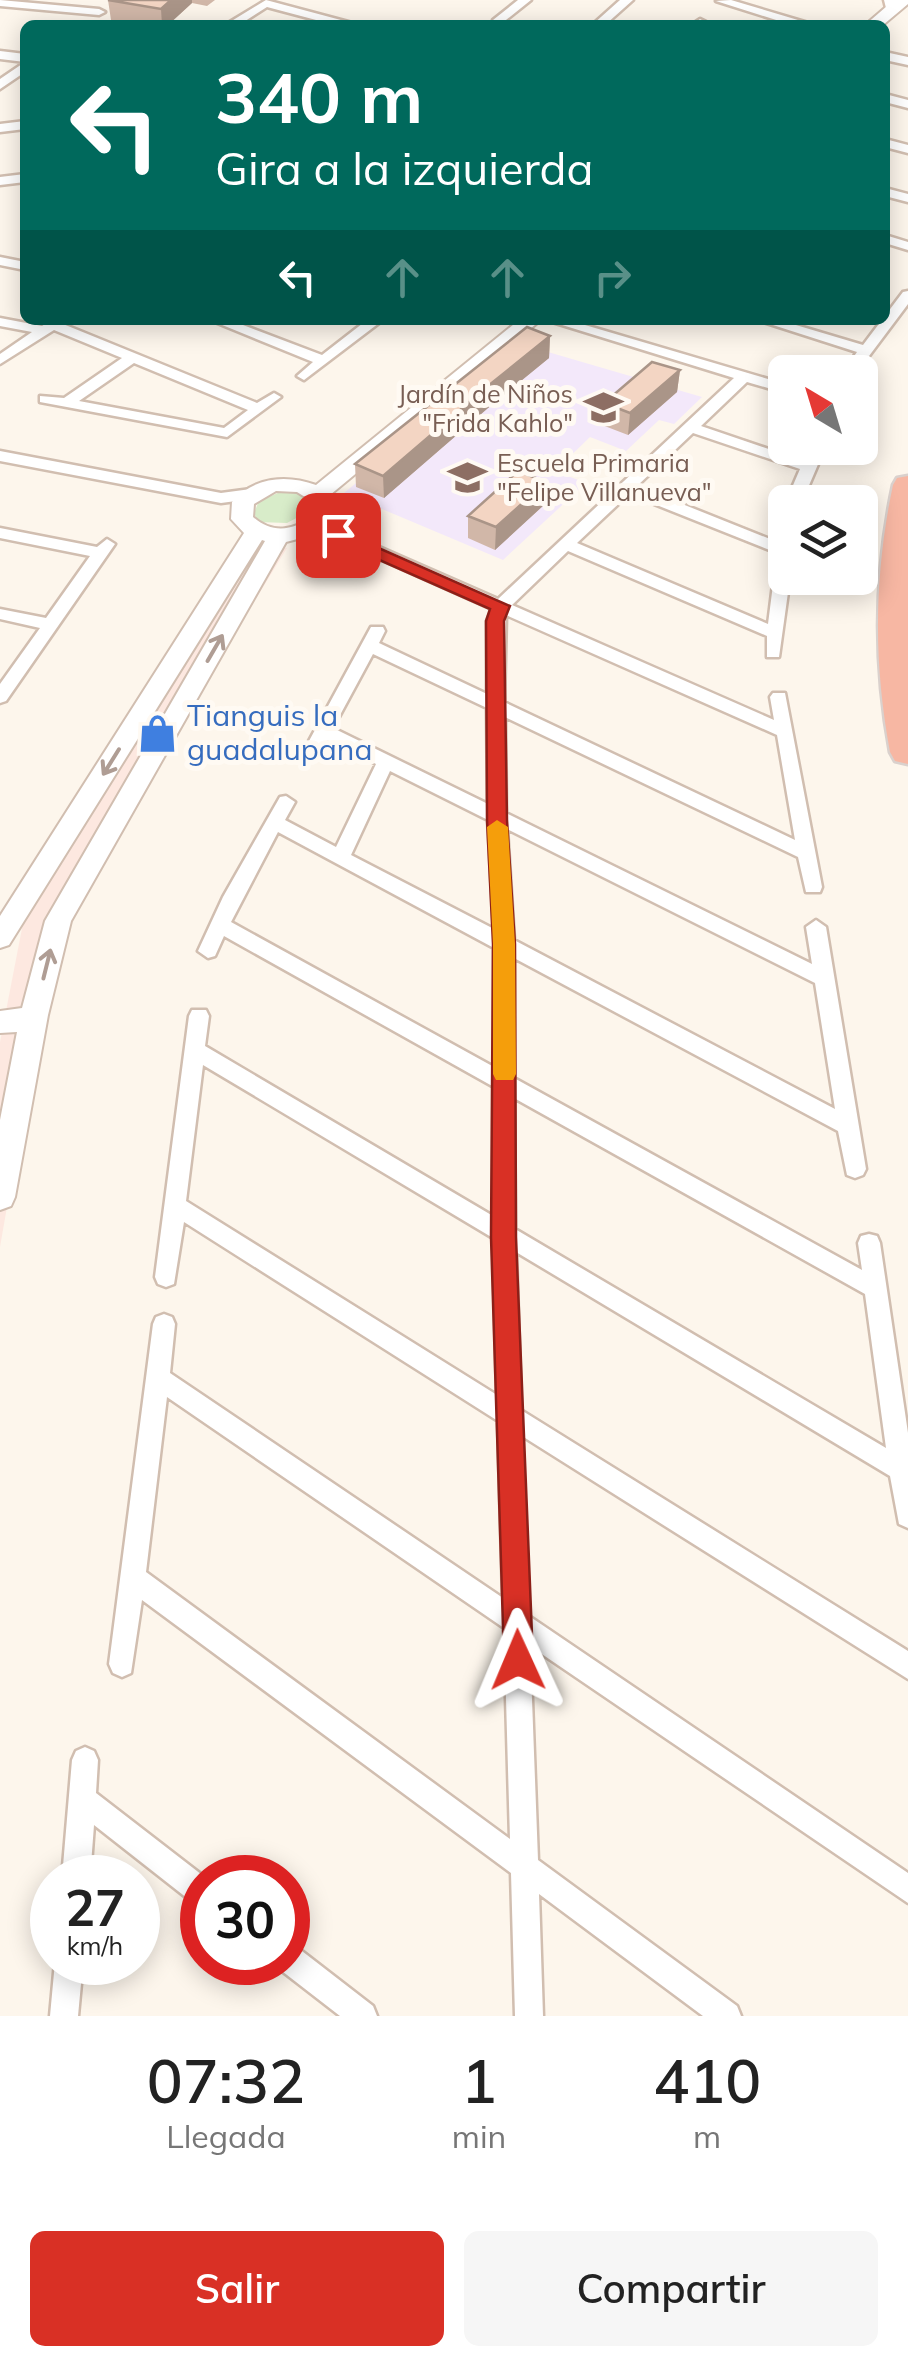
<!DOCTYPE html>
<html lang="es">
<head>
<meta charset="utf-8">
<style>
  :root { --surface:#fff; --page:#f6f6f6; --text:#222; --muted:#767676; --accent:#d93025 }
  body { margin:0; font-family:Mulish,sans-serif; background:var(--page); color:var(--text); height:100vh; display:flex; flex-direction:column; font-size:38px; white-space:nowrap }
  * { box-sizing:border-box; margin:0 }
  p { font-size:32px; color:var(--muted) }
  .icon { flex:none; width:55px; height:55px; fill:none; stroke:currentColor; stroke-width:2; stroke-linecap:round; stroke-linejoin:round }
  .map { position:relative; height:2016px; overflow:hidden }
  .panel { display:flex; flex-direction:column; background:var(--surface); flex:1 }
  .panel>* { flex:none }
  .banner { position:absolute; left:20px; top:20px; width:870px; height:305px; border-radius:15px; box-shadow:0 5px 25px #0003; background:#00695c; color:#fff; overflow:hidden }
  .needle { width:65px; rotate:322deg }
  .tools { position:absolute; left:768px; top:355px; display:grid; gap:20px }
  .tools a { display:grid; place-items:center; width:110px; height:110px; border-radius:15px; background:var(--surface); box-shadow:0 5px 25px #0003; font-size:50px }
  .speed { position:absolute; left:30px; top:1855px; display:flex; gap:20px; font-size:50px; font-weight:700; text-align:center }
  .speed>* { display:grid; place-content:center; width:130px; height:130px; border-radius:50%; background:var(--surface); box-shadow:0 5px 25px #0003; line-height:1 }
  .speed small { font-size:25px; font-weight:400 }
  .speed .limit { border:15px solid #d22; background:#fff; color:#111 }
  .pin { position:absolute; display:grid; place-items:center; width:85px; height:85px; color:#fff; margin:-42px; border-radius:20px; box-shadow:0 5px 15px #0006 }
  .me { position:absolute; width:110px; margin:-55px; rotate:359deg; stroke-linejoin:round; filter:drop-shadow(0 0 8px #0008) }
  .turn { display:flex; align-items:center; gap:35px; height:210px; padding:0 30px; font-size:45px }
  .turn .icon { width:130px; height:130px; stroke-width:2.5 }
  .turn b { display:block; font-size:70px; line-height:85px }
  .lanes { display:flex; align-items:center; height:95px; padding:0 30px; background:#0003; justify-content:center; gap:50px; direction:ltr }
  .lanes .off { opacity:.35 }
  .eta { display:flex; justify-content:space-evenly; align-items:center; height:170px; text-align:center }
  .eta b { font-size:60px; font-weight:600; line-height:70px }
  .cta { display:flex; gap:20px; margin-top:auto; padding:20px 30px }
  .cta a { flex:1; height:115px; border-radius:15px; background:var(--accent); color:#fff; font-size:40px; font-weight:600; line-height:115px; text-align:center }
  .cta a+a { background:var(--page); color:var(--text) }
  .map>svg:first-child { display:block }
  .commercial { fill:#fde8e0 }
  .education { fill:#f3e8fa }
  .green { fill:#d8ecc9 }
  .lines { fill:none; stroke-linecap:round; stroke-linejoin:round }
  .minor-casing { stroke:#d1beb0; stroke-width:5 }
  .tertiary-casing { stroke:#d1beb0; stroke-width:4 }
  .secondary-casing { stroke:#d6c0b0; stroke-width:5 }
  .motorway-casing { stroke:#dad1cd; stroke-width:5 }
  .minor { fill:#fff; fill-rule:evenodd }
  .tertiary { fill:#fff; fill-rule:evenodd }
  .secondary { fill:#fff; fill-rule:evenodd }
  .motorway { fill:#f7b7a3; fill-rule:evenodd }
  .wall { fill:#d1b7a8 }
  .shaded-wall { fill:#aa9588 }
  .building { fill:#f3d5c3; stroke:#aa9588; stroke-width:2.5 }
  .oneway { stroke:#af9d94 }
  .route { fill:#d93025; stroke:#8d1f18; stroke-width:2.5 }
  .slow { fill:#f59e0b }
  .labels { text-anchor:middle; stroke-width:10; stroke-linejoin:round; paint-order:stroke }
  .far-education-label { font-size:25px; fill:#785e54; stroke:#fffaf3; text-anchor:end }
  .shop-label { font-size:30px; fill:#366cbe; stroke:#fffaf3; text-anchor:start }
</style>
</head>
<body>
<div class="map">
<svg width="908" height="2016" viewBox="0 0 908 2016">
  <rect width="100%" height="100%" fill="#fdf6ec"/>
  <!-- commercial -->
  <path class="commercial" d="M259 542 287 548 56 926 0 1247V1042L24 918Z"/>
  <!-- education -->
  <path class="education" d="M524 345 702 397 674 424 659 420 626 451 590 437 555 471 586 483 503 560 344 493Z"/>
  <!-- green -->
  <path class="green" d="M290 488 303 491 308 501 304 514 287 523 258 522 254 513 259 501Z"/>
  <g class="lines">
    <defs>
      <path id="minor" d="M0 0 99 9 105 12 99 15 0 6Z
        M266 0 352 23 354 25H335L267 7 239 25H225Z
        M518 0H531L501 24H493V20Z
        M620 0H633L605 25H592Z
        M731 0 808 23 810 25H792L716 1Z
        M700 19 706 22 703 25H691Z
        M0 51 25 54V62L0 59Z
        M885 52 908 57V65L885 60Z
        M25 62V72L0 89V79Z
        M885 94 908 100V108L885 102Z
        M25 121V129L0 132V124Z
        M885 139 908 145V153L885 147Z
        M25 174V182L0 185V177Z
        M885 188 908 194V202L885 196Z
        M885 235 908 242V250L885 243Z
        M0 257 25 262V270L0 265Z
        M908 291V304L860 368 855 369 848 365 857 352 757 320H779L863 345 903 292Z
        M0 318 42 326 51 320H67L63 324 257 403 274 393 281 397 227 437 40 402V396L64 398 122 358 54 330 0 364V354L32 332 0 326ZM134 363 248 410 224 428 79 401Z
        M210 320H230L322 355 367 320H383L304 380 297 376 313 362Z
        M546 320H568L785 384V393L747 382 701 426 804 461 810 448H825L807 490 799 495 791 490 800 469 693 433 637 486 785 545V578H790L779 657H767V636L568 551 512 605 774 720 770 697 773 693H785L822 887 820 892H806L798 857 505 717 506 813 812 964 806 927 816 920 826 927 866 1169 863 1175 855 1178 847 1175 838 1131 514 958V1078L862 1270 858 1243 861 1236 869 1234 877 1236 880 1243 908 1433V1528L899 1524 890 1476 516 1252 521 1410 908 1651V1679L522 1436 529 1616 908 1873V1903L530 1646 538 1860 737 2006 741 2016H703L539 1894 543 2016H515L511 1873 142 1600 131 1673 122 1677 113 1673 109 1664 153 1324 156 1317 164 1314 172 1317 175 1324 170 1373 503 1598 498 1421 184 1222 174 1284 166 1287 158 1284 155 1277 189 1016 192 1010H206L209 1016 205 1046 493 1216 494 1087 224 936 215 956 208 958 198 951 223 897 280 797 286 796 295 802 285 820 336 847 376 764 327 740 318 756 312 758 303 752 371 627H383L385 631 379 643 487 694V621L492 609 335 539 302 533V527L345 532 498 599 734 378ZM629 494 777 553 768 624 577 543ZM506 615 777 735 795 840 504 702ZM373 654 487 708 488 804 333 728ZM390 771 488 820 494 929 351 855ZM507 829 815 983 835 1109 514 940ZM278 832 494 948V1067L231 922ZM203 1065 493 1238 497 1395 186 1201ZM514 1098 865 1294 886 1448 515 1229ZM167 1397 504 1628 510 1839 146 1572Z
        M0 451 221 493 251 489 259 494 251 499 221 503 0 461Z
        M0 528 97 547 107 539 115 544 6 701 0 703V684L40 628 0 619V609L46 618 90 556 0 538Z
        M85 1747 94 1751 98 1760 96 1793 206 1878H202V1906L192 1902 94 1825 90 1878H62L72 1760 76 1751Z
        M288 1944 298 1948 373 2006 377 2016H340L278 1968 276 1962H288Z
        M55 1962H83L78 2016H50Z"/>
      <path id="tertiary" d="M894 0H908V4L883 25H865Z
        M519 320H541L330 495 335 501V517L313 535 286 542 71 921 48 1015 15 1197 11 1206 0 1210V1120L17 1032 0 1033V1011L22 1008 45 921 265 541 262 540 9 945 0 948V916L244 533 231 519 232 502C254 477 286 474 316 485ZM276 491 297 492 313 502V515C294 531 272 534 253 517L254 504Z"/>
      <path id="secondary" d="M884 0H900L901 8 887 12Z"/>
      <path id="motorway" d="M908 476V764L895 761 890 752C873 661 874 575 893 485L897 478Z"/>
    </defs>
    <!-- minor casing -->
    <use href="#minor" class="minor-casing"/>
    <!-- tertiary casing -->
    <use href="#tertiary" class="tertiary-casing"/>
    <!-- secondary casing -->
    <use href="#secondary" class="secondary-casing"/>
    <!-- motorway casing -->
    <use href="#motorway" class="motorway-casing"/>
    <!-- minor -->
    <use href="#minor" class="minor"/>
    <!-- tertiary -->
    <use href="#tertiary" class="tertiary"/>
    <!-- secondary -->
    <use href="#secondary" class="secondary"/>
    <!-- motorway -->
    <use href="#motorway" class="motorway"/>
  </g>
  <!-- wall -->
  <path class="wall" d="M108 0H215L207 6 192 3 168 25H137L111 20Z
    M550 336 549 358 488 408 384 498 356 487 355 464Z
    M680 370 677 392 628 435 602 425 604 403Z
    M545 504 495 550 468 538V516Z"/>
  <!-- shaded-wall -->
  <path class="shaded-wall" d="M171 0H192V3L168 25H162L161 9Z
    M550 336 549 358 488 408 384 498 383 476 488 386Z
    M680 370 677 392 628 435 630 413Z
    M546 482 545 504 495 550 496 527Z"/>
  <!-- building -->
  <path class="building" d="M108 0H171L161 9Z
    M527 327 550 336 488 386 383 476 355 464Z
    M652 362 680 370 630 413 604 403Z
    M518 471 546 482 496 527 468 516Z"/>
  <!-- one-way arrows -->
  <defs><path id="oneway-shaft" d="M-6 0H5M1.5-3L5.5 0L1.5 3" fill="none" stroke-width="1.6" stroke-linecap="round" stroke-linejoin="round" transform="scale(2.5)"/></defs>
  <g class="oneway">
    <use href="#oneway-shaft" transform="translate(215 648) rotate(-60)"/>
    <use href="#oneway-shaft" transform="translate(111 762) rotate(122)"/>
    <use href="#oneway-shaft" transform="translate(47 964) rotate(-76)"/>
  </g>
  <!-- route -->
  <path class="route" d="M338 530 510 606 504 621 507 820 515 944 516 1237 533 1660 529 1671 518 1675 508 1671 504 1660 491 1237 493 944 487 820 486 621 490 609 332 539 329 535Z"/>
  <!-- slow -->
  <path class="slow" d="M497 820 508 827 515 944 516 1074 513 1080H496L493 1074V944L487 827Z"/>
  <!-- icons -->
  <defs>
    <symbol id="school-bare" viewBox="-9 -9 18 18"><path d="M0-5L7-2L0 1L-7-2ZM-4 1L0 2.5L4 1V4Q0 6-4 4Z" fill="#8d6e63" stroke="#fffaf3" stroke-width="2.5" paint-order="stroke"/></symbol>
    <symbol id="shop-bare" viewBox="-9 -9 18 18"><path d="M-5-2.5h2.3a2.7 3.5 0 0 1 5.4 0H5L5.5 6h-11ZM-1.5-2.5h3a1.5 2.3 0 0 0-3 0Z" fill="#3f7fe0" stroke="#fffaf3" stroke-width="2.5" paint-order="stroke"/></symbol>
  </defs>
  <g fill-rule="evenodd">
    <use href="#school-bare" x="576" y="380" width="55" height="55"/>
    <use href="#school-bare" x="440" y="450" width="55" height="55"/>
    <use href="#shop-bare" x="130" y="706" width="55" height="55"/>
  </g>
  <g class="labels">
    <!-- far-education labels -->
    <g class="far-education-label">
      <text x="573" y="403">Jardín de Niños<tspan x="573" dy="29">"Frida Kahlo"</tspan></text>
      <text x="497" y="472" text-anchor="start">Escuela Primaria<tspan x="497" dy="29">"Felipe Villanueva"</tspan></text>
    </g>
    <!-- shop labels -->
    <g class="shop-label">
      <text x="187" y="726">Tianguis la<tspan x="187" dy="34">guadalupana</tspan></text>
    </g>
  </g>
</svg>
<div class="tools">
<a><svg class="needle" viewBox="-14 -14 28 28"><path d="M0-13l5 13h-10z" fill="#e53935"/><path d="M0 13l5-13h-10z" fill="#767676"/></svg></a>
<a><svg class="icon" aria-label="layers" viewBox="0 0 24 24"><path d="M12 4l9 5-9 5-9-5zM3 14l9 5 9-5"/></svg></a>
</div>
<div class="speed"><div>27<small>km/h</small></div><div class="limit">30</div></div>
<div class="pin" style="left:338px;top:535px;background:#d93025"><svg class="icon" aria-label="arrive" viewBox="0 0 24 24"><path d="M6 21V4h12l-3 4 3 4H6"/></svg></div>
<svg class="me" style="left:518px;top:1660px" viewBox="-20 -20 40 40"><path d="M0-17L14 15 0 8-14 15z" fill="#d93025" stroke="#fff" stroke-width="4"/></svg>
<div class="banner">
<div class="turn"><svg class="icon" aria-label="left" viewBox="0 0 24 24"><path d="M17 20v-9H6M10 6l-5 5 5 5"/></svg><div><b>340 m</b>Gira a la izquierda</div></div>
<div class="lanes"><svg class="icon" aria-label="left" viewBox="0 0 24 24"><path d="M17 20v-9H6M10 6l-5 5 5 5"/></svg><svg class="icon off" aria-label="ahead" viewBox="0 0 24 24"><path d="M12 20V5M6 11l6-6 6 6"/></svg><svg class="icon off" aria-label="ahead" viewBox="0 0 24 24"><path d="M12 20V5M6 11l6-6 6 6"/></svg><svg class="icon off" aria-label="right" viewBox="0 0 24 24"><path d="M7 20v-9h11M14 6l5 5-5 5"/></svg></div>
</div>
</div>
<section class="panel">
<div class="eta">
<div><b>07:32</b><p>Llegada</p></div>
<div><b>1</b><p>min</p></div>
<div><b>410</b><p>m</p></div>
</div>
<div class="cta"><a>Salir</a><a>Compartir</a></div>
</section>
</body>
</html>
